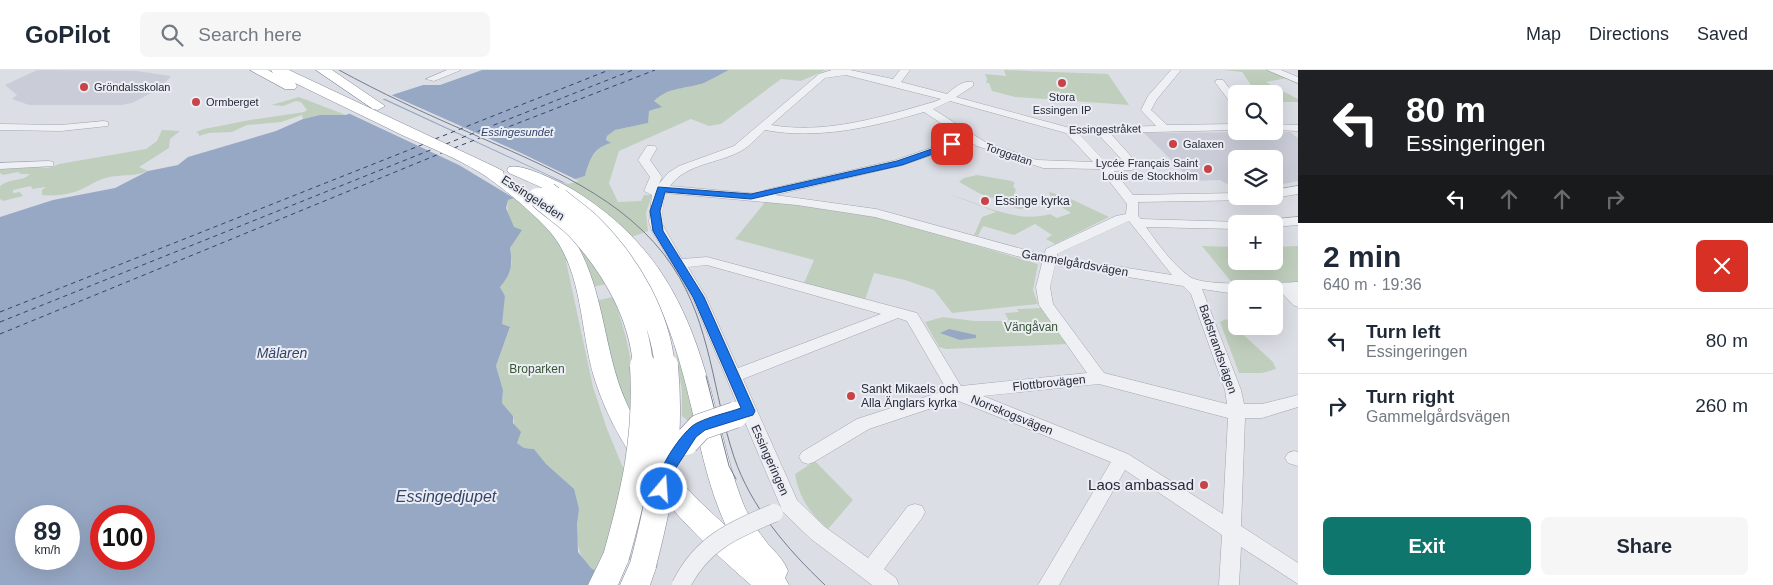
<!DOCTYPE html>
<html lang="en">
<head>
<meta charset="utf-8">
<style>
  :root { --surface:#fff; --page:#f6f6f7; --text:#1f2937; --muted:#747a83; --line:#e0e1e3; --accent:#0f766e }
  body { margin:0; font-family:Arial,sans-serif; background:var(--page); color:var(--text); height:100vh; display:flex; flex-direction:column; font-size:19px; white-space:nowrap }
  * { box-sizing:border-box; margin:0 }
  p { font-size:16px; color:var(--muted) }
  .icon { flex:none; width:28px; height:28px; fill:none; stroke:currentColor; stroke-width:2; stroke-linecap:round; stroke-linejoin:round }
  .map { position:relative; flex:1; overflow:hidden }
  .drawer { display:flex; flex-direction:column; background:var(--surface); width:475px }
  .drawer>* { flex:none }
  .guide { background:#202124; color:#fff; overflow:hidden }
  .fabs { position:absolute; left:1228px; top:15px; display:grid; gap:10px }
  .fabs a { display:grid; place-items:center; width:55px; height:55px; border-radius:8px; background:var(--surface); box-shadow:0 5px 20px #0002; font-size:25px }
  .speed { position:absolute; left:15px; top:435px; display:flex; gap:10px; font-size:25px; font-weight:700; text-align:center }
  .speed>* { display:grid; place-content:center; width:65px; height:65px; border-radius:50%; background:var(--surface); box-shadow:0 5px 20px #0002; line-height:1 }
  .speed small { font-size:12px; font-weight:400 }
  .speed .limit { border:8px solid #d22; background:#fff; color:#111 }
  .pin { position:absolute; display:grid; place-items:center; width:42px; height:42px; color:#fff; margin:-21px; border-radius:10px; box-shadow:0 2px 8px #0006 }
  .me { position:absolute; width:55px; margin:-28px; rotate:18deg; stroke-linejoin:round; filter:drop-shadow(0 0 4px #0008) }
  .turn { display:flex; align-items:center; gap:18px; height:105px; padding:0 25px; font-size:22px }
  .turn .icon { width:65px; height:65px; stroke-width:2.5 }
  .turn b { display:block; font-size:35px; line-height:42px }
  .lanes { display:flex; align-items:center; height:48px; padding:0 25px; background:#0003; justify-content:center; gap:25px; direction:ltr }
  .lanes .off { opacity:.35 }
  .round { display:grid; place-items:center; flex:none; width:52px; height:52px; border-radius:8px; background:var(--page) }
  .overview { display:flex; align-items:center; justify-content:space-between; height:85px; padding:0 25px }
  h1 { font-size:30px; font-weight:800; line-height:38px }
  .cta { display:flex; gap:10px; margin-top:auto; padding:10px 25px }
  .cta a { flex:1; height:58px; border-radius:8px; background:var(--accent); color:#fff; font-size:20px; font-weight:800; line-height:58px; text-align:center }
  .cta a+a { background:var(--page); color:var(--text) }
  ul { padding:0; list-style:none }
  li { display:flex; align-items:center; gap:15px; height:65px; padding:0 25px; border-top:1px solid var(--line) }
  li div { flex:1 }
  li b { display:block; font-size:19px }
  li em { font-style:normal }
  header { display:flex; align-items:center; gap:30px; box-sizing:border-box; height:70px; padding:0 25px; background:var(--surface); border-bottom:1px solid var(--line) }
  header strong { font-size:24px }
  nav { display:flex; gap:28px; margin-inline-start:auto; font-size:18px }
  .search { width:350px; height:45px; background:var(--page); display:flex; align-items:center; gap:12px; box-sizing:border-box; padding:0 18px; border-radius:8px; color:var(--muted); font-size:19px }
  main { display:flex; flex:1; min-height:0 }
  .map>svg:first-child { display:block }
  .built { fill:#cacdd7 }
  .green { fill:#c0cfbd }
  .water { fill:#97a8c5; fill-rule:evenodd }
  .pier { fill:#dcdee5 }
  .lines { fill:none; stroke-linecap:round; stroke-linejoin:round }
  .ferry { stroke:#32456d; stroke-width:1; stroke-dasharray:4.5 4; stroke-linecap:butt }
  .minor-casing { stroke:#a2a5af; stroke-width:1 }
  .highway-casing { stroke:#848a9b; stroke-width:1 }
  .minor { fill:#eef0f4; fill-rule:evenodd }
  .highway { fill:#fff; fill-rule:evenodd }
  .tram { stroke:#767c8e; stroke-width:1 }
  .minor-bridge-casing { stroke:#a2a5af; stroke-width:19; stroke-linecap:butt }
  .highway-bridge-far2-casing { stroke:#848a9b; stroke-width:16; stroke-linecap:butt }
  .highway-bridge-far1-casing { stroke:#848a9b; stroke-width:21; stroke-linecap:butt }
  .highway-bridge-casing { stroke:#848a9b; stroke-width:27; stroke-linecap:butt }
  .minor-bridge { stroke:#eef0f4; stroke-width:18 }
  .highway-bridge-far2 { stroke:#fff; stroke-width:15 }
  .highway-bridge-far1 { stroke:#fff; stroke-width:20 }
  .highway-bridge { stroke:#fff; stroke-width:26 }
  .route { fill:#1a73e8; stroke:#114b97 }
  .poi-dot { fill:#c84347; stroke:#ebedf3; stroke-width:2 }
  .labels { text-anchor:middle; stroke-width:4; stroke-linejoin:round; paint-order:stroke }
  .far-poi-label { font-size:11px; fill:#262b3b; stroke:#ebedf3; text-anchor:start }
  .far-street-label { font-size:11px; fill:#262b3b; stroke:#ebedf3 }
  .far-water-label { font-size:11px; font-style:italic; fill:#32456d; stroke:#ebedf3 }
  .street-label { font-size:12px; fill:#262b3b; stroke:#ebedf3 }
  .poi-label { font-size:12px; fill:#262b3b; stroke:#ebedf3; text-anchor:start }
  .park-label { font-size:12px; fill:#365634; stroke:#ebedf3 }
  .water-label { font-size:14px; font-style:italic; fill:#32456d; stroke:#ebedf3 }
  .near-poi-label { font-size:15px; fill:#262b3b; stroke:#ebedf3; text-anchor:end }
  .near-water-label { font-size:16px; font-style:italic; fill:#32456d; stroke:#ebedf3 }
</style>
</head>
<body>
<header>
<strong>GoPilot</strong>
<div class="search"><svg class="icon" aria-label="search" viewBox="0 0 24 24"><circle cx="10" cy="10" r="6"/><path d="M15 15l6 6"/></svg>Search here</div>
<nav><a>Map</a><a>Directions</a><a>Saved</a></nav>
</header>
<main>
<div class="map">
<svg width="1298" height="515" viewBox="0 0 1298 515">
  <rect width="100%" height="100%" fill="#dcdee5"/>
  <!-- built -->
  <path class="built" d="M37 0 137 1 171 6 159 19 132 33 122 35H29L12 29 17 25 5 15Z
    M1290 62 1298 68V111L1274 116V89H1236V119L1220 110 1192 111 1144 63Z"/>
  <!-- green -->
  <path class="green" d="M729 0H826L801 11 781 9 721 54 709 56 691 49 619 81 609 113 618 132 641 131 644 125H652L646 143 648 161 588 183 607 214 591 217 581 186 566 191 593 317 607 359 626 405 603 483 595 501C573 486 576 462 579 439L534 379 524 378 517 373 513 346 502 333 503 320 496 296 510 258 501 254 505 226 500 217 512 193 510 178C521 160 504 149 508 130L585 106 588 91 606 71 607 66 615 60 647 53 649 41 657 39 653 31C669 16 683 19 701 14 710 11 720 4 729 0Z
    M1004 0 1108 4 1129 35 1015 27 992 21 989 13H986L987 9 985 4 1006 6Z
    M1223 0H1268L1287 8 1266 12 1298 29V32H1274V24H1257L1242 2Z
    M299 27 346 45H320L303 49 302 45 281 52 247 55 232 62 209 63 199 66V64L196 62 204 59 250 50 304 42 307 40 301 32 296 31 283 36 271 35Z
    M162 60 180 61 170 69 169 78 139 97 148 101C135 107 124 104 109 107 100 109 92 114 84 118 73 124 54 127 42 125V120L46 117 32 119 31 116 13 120V123L20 122 23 126 3 131 0 129V116C9 108 22 112 30 104H21L18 102 3 105 0 103V98C11 97 22 96 33 96 44 96 45 101 59 94L146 79 157 71Z
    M977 105 1012 111 1015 113 1013 116 1016 120 1014 125 1022 126 1037 136 1019 139 1004 134 1009 131 1005 128C989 132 973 119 959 112L964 108Z
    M1049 122 1067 127 1109 147 1055 174 1046 169 1052 165 1035 154 1014 165 983 156 978 166 974 165 982 147 996 142 949 124C981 134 1017 154 1050 144L1057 148 1071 143 1052 131Z
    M766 131 873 145 1038 194 1033 220 1038 234 952 243 934 220 905 210 874 203 865 230 804 213 814 190 735 169Z
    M1202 176 1236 177V191H1274V177L1298 176V214L1234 215Z
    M613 227C627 263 634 298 635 336L627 345 594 231Z
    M1041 238 1068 274 946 279 939 277 925 252 943 247 974 251H1009L1005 243 1019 242 1017 239Z
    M1226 249 1273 292 1276 299 1262 303H1239L1220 252Z
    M675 277 703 349 689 352 682 346V321Z
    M815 391 853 430 828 459C810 443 799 428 795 404Z"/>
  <!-- water -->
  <path class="water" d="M482 0H729C720 4 710 11 701 14 684 19 668 17 654 31L662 37 649 41 648 53 615 60 607 66 606 70 611 73C594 77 589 90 585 106L508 130 506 138 514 157 522 160 510 178C513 195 511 204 500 217L505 226 502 254 510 257 496 296 503 320 502 333 513 346V353L521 362 517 373 524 378 534 379 546 394 574 419 579 439 577 455 578 482 591 498 617 515H0V147L53 130 115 118 148 101 178 95 188 87 276 61 303 49 320 45H346L395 24 423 15H440ZM26 446H69V489H26ZM101 446H144V489H101Z
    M949 259 976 265V268L960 270 940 263Z"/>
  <!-- pier -->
  <path class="pier" d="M389 24 521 83 579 111 568 114 381 27Z
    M380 28 545 104 563 113 517 130 459 95 346 42Z"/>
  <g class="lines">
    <!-- ferry -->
    <path class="ferry" d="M435 69 609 0
      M446 74 633 0
      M454 78 655 0
      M0 242 424 74
      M0 252 433 79
      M0 264 444 82"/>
    <defs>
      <path id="minor" d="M447 0H461L434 11 426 9Z
        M832 0H850L893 9 900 0H910L901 12 947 24C955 17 963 10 973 12V16L956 27 1070 58 1156 56 1141 40 1148 26 1171 0H1181L1157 29 1151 40 1167 55 1236 54V60L1110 63 1139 95 1132 100 1114 101 1133 125 1236 123V126H1260L1254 130 1138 132V146L1141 149 1241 152 1242 154H1236V159L1146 157C1158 174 1173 195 1190 207 1205 217 1277 213 1298 212V237L1293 235 1281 222H1274V219H1236V224L1202 219 1241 320 1244 334H1262L1298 325V337L1262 348H1245L1241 456 1298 493V514L1241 477 1239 515H1219L1222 465 1125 400 1059 515H1038L1111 392 956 330 869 359 814 392 808 394 802 392 799 387 802 382 857 349 947 320 907 251 898 248 743 309 797 430 825 457 868 488 908 436 915 434 922 436 925 442 922 448 884 499 896 508 899 515H872L811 469 783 442 692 227 652 161 649 152 652 125 644 121 650 107 638 90 647 76H655L657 78 650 90 662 107 659 114 668 103 679 96 734 76 819 4ZM846 5 941 29C935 32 929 33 923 35 875 49 822 64 771 55L825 8ZM950 31 1066 63 1093 92 1037 90 985 72 933 39ZM924 42 962 67 896 90 765 120 759 124 670 116C687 93 717 94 741 81 750 76 758 67 765 60 819 70 872 57 924 42ZM1079 64H1098L1126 94 1108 95ZM970 72 977 76 1043 98 1100 99 1127 134 1126 144 1116 146 1046 179 1044 185 876 139 775 125 903 95ZM665 123 797 135 875 147 1042 193 1036 217 1039 235 1087 303 961 316 917 243 707 187 682 189 661 152ZM1129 151 1172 205 1057 187V184ZM707 195 881 244 738 298 706 227 688 197ZM1055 195 1183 216 1191 224 1225 320 1227 334 1104 303 1053 234 1050 217ZM1099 314 1228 348 1223 444 1128 384 983 326Z
        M1267 0H1281L1298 7V13Z
        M1217 10H1223L1236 27V36L1232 35 1215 12Z
        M104 51 108 52V56L61 61 0 60V54L61 55Z
        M1274 54 1298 55V61L1274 60Z
        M49 91 53 92V96L0 99V93Z
        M1298 116V124L1274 128 1270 126H1274V120Z
        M1298 147V155L1274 157V154H1258L1264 150Z
        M1294 381 1298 382V396L1288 393 1285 388 1288 383Z"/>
      <path id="highway" d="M250 0H268L273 3 271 0H289L491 95 503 101 504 105C525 122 548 136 565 157 605 207 601 276 626 332 648 381 687 421 726 456 709 419 701 380 692 340 675 267 652 189 587 143 563 126 536 115 509 103L507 100 509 97C523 93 559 112 572 119 647 165 682 222 706 304 719 346 726 388 741 428 747 445 757 460 768 474 776 483 784 490 788 501L785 508 789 515H751C685 458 620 392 594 307 580 261 583 202 551 163 536 145 499 114 479 102 456 88 429 77 404 66 368 48 331 31 295 13L297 16 295 19H285Z
        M316 0H332L385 36 378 40 373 39Z
        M616 474 626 478 630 487 618 515H588L606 478Z
        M643 482 653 486 657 495 650 515H620L633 486Z"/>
    </defs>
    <!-- minor casing -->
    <use href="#minor" class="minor-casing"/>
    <!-- highway casing -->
    <use href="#highway" class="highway-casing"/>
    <!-- minor -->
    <use href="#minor" class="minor"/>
    <!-- highway -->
    <use href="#highway" class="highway"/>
    <!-- tram -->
    <path class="tram" d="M339 0C381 23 424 43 468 62 542 95 627 127 673 197 711 254 713 324 734 387 751 437 787 479 825 515
      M706 306 729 396 736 409"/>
    <defs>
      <path id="minor-bridge" d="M681 515C702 473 733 460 774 443"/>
      <path id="highway-bridge-far2" d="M549 120 561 130
        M536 126 540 130"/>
      <path id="highway-bridge-far1" d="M539 128C552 140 569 150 580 163 613 200 640 247 643 297
        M559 128C571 138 585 147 595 158 631 195 660 245 665 297"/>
      <path id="highway-bridge" d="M686 372 700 357 735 345
        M616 487C635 420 647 366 643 296
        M643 495C661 425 672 369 665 296"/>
    </defs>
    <!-- minor-bridge casing -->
    <use href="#minor-bridge" class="minor-bridge-casing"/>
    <!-- highway-bridge-far2 casing -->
    <use href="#highway-bridge-far2" class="highway-bridge-far2-casing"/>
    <!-- highway-bridge-far1 casing -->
    <use href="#highway-bridge-far1" class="highway-bridge-far1-casing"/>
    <!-- highway-bridge casing -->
    <use href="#highway-bridge" class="highway-bridge-casing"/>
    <!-- minor-bridge -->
    <use href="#minor-bridge" class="minor-bridge"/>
    <!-- highway-bridge-far2 -->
    <use href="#highway-bridge-far2" class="highway-bridge-far2"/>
    <!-- highway-bridge-far1 -->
    <use href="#highway-bridge-far1" class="highway-bridge-far1"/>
    <!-- highway-bridge -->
    <use href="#highway-bridge" class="highway-bridge"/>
  </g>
  <!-- route -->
  <path class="route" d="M952 72 956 74 955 76 902 95 751 129 665 122 660 141 663 161 704 227 755 341 753 345 705 360 696 367 672 404 667 424 662 425 657 424C650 408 683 359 697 353 711 346 727 343 741 338L693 227 653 161 650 141 658 117 751 124 897 91Z"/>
  <!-- markers -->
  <g class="poi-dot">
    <circle cx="1062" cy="13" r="5"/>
    <circle cx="84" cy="17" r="5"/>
    <circle cx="196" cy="32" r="5"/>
    <circle cx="1173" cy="74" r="5"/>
    <circle cx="1208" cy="99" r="5"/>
    <circle cx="985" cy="131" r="5"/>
    <circle cx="851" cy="326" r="5"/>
    <circle cx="1204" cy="415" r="5"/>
  </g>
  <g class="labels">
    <!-- far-poi labels -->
    <g class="far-poi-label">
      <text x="94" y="21">Gröndalsskolan</text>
      <text x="1062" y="31" text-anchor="middle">Stora<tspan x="1062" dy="13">Essingen IP</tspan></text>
      <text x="206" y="36">Ormberget</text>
      <text x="1183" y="78">Galaxen</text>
      <text x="1198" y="97" text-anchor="end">Lycée Français Saint<tspan x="1198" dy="13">Louis de Stockholm</tspan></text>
    </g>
    <!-- far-street labels -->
    <g class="far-street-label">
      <text transform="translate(1105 59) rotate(-1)" y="4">Essingestråket</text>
      <text transform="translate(1009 84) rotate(19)" y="4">Torggatan</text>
    </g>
    <!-- far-water labels -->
    <g class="far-water-label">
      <text x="517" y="66">Essingesundet</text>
    </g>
    <!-- street labels -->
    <g class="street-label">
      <text transform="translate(533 128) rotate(33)" y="4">Essingeleden</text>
      <text transform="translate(1075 193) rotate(10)" y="4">Gammelgårdsvägen</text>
      <text transform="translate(1218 279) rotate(71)" y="4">Badstrandsvägen</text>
      <text transform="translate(1049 313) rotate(-6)" y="4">Flottbrovägen</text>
      <text transform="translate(1012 345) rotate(22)" y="4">Norrskogsvägen</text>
      <text transform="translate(770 390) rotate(66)" y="4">Essingeringen</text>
    </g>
    <!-- poi labels -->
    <g class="poi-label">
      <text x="995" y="135">Essinge kyrka</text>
      <text x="861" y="323">Sankt Mikaels och<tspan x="861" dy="14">Alla Änglars kyrka</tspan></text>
    </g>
    <!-- park labels -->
    <g class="park-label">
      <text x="1031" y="261">Vängåvan</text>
      <text x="537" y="303">Broparken</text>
    </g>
    <!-- water labels -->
    <g class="water-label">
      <text x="282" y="288">Mälaren</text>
    </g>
    <!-- near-poi labels -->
    <g class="near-poi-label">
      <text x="1194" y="420">Laos ambassad</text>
    </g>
    <!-- near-water labels -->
    <g class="near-water-label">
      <text x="446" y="432">Essingedjupet</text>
    </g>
  </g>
</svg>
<div class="fabs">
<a><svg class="icon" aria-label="search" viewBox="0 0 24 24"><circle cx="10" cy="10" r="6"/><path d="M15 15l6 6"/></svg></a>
<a><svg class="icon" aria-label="layers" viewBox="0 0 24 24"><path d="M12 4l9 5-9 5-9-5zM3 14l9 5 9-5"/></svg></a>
<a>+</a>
<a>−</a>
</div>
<div class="speed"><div>89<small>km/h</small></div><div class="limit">100</div></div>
<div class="pin" style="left:952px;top:74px;background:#d93025"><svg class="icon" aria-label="arrive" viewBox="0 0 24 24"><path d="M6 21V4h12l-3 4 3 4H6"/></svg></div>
<svg class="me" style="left:662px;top:419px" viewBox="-20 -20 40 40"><circle r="17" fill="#1a73e8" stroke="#fff" stroke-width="3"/><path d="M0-11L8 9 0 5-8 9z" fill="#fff"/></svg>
</div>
<section class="drawer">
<div class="guide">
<div class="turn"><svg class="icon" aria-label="left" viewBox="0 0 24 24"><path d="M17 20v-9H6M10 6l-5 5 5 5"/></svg><div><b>80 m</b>Essingeringen</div></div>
<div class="lanes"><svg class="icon" aria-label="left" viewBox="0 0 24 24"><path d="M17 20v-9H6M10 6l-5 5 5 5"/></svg><svg class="icon off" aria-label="ahead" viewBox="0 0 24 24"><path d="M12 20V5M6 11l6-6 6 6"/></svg><svg class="icon off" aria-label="ahead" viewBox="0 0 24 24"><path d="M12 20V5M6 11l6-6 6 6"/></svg><svg class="icon off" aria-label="right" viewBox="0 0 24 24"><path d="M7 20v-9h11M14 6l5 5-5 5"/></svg></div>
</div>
<div class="overview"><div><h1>2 min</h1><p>640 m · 19:36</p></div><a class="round" style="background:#d93025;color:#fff"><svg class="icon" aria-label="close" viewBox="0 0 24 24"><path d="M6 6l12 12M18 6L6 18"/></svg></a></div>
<ul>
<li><svg class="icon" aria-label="left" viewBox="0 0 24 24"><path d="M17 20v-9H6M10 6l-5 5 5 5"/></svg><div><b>Turn left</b><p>Essingeringen</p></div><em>80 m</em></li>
<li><svg class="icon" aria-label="right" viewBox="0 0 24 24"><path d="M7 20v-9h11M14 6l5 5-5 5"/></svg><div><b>Turn right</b><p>Gammelgårdsvägen</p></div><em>260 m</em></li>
</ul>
<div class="cta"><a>Exit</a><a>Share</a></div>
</section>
</main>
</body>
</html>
